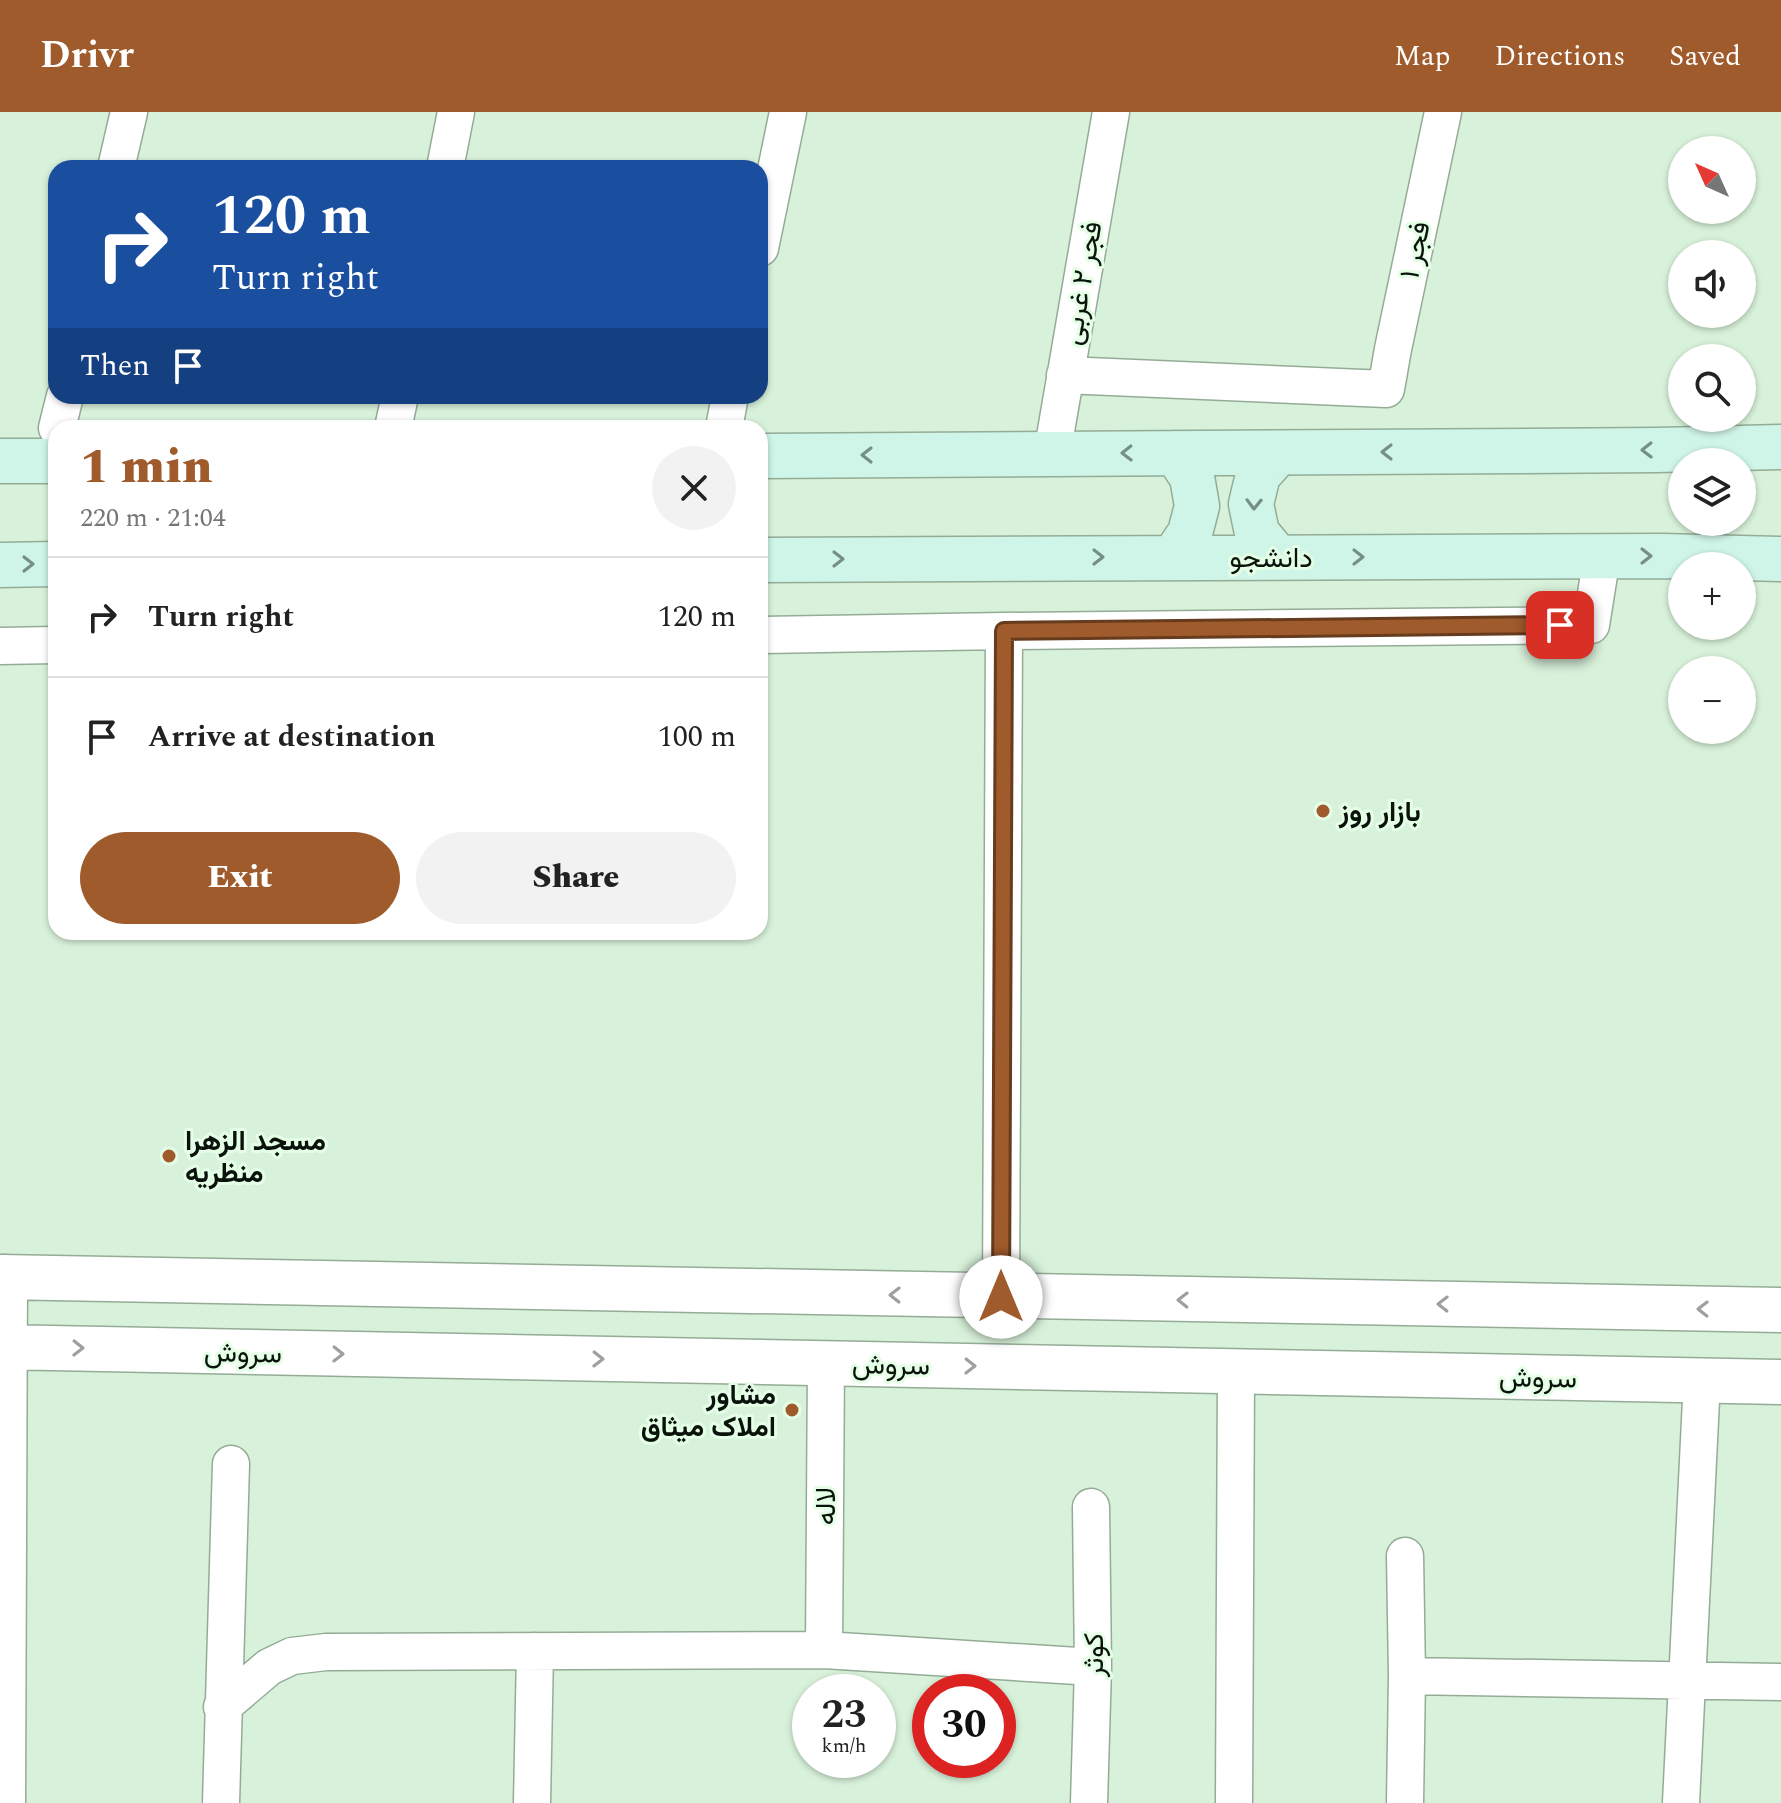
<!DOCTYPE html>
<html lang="en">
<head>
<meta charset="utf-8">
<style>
  :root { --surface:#fff; --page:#f2f2f2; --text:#222; --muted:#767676; --line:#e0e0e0; --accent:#9f5b2c }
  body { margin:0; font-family:Spectral,Vazirmatn,serif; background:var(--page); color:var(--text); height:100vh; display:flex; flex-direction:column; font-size:30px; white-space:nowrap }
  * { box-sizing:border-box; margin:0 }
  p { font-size:26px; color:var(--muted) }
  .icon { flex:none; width:44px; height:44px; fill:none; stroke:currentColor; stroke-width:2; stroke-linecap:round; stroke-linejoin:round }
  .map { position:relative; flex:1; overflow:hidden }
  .details { position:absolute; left:48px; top:308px; width:720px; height:520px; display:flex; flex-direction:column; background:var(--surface); border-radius:24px; box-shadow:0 2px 6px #0004 }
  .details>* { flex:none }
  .hud { position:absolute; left:48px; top:48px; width:720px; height:244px; border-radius:24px; box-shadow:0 2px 6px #0004; background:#1a4fa0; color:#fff; overflow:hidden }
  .needle { width:52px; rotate:315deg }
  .controls { position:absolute; left:1668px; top:24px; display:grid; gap:16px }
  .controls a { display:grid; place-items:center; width:88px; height:88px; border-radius:50%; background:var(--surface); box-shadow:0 2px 6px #0004; font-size:40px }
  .speed { position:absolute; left:792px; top:1562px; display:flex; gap:16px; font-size:40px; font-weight:700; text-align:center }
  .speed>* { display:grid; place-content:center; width:104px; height:104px; border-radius:50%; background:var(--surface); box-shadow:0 2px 6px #0004; line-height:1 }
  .speed small { font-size:20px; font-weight:400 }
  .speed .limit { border:12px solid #d22; background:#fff; color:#111 }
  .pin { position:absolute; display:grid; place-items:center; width:68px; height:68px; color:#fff; margin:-34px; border-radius:16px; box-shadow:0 4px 12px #0006 }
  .me { position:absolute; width:88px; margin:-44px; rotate:0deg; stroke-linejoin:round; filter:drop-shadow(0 0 6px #0008) }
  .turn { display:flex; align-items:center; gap:28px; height:168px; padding:0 32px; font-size:36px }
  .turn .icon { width:104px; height:104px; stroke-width:2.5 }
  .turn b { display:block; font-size:56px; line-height:68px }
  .then { display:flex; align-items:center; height:76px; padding:0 32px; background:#0003; gap:16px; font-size:30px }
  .round { display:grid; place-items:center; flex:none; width:84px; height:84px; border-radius:42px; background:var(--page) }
  .overview { display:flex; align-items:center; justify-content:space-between; height:136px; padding:0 32px }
  h1 { font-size:48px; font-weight:800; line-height:60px; color:var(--accent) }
  .action { display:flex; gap:16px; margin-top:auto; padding:16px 32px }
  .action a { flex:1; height:92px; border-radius:48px; background:var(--accent); color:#fff; font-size:32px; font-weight:800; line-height:92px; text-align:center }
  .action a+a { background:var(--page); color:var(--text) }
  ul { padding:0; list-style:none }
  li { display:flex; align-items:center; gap:24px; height:120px; padding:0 32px; border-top:2px solid var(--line) }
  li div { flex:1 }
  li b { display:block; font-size:30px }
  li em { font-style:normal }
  header { display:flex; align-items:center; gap:48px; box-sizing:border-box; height:112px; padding:0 40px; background:var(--accent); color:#fff }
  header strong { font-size:38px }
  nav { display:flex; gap:44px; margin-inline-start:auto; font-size:28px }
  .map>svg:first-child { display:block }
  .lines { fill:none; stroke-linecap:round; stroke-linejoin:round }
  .minor-casing { stroke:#94ac96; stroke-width:39 }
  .tertiary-casing { stroke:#94ac96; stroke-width:47 }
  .secondary-casing { stroke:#94ac96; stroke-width:47 }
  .minor { stroke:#fff; stroke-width:36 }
  .tertiary { stroke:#fff; stroke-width:44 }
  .secondary { stroke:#cef5e7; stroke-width:44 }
  .oneway { stroke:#768f84 }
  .oneway2 { stroke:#9da19d }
  .route-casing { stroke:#673b1d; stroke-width:20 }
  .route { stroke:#9f5b2c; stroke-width:14 }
  .poi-dot { fill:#9f5b2c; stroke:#e5ffe7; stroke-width:3 }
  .labels { text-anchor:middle; stroke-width:6; stroke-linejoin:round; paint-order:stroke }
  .street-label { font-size:28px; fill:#0a130b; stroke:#e5ffe7 }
  .poi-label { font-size:28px; font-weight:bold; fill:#0a130b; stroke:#e5ffe7; text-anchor:start }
</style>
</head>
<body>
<header>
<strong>Drivr</strong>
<nav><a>Map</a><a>Directions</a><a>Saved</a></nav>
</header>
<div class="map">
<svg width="1781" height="1691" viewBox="0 0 1781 1691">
  <rect width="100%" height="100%" fill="#d8f1da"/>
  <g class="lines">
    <defs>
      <path id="minor" d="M116 56 129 0
        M445 56 456 0
        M760 136 788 0
        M1065 263 1386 277 1393 237 1443 0
        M57 316 65 284
        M393 316 400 284
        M724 316 730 284
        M1052 342 1111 0
        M1004 519 1591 513 1602 444
        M760 523 1004 519 1001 1185
        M0 534 56 533
        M824 1538 826 1251
        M1407 1564 1781 1570
        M222 1595 269 1555 292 1544 326 1540 824 1538 1093 1555
        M221 1691 231 1352
        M532 1691 535 1539
        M1089 1691 1093 1555 1091 1395
        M1234 1691 1236 1258
        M1405 1691 1407 1564 1405 1444
        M1681 1691 1702 1268"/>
      <path id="tertiary" d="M0 1165 1781 1198
        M0 1235 1781 1270
        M3 1691 5 1165"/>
      <path id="secondary" d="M760 344 1657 338 1781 335
        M0 349H56
        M1174 445 1190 421 1197 394 1192 365 1176 341
        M1277 445 1257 421 1251 392 1258 363 1278 341
        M760 448 1662 444 1781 447
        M0 453 56 452"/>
    </defs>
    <!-- minor casing -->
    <use href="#minor" class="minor-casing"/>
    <!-- tertiary casing -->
    <use href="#tertiary" class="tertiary-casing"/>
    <!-- secondary casing -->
    <use href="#secondary" class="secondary-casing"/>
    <!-- minor -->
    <use href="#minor" class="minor"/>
    <!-- tertiary -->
    <use href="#tertiary" class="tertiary"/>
    <!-- secondary -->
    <use href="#secondary" class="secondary"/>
  </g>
  <!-- one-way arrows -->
  <defs><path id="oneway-chevron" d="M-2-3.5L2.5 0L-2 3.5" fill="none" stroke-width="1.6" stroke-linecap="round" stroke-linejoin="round" transform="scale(2)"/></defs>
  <g class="oneway">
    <use href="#oneway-chevron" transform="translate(1647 338) rotate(179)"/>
    <use href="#oneway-chevron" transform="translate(1387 340) rotate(180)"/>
    <use href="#oneway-chevron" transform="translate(1127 341) rotate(179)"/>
    <use href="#oneway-chevron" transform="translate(867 343) rotate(180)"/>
    <use href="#oneway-chevron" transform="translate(1254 392) rotate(91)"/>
    <use href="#oneway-chevron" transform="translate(1646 444)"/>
    <use href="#oneway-chevron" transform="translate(1098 445)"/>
    <use href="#oneway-chevron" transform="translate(1358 445)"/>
    <use href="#oneway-chevron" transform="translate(838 447)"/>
    <use href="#oneway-chevron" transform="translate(28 452)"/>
  </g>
  <g class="oneway2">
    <use href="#oneway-chevron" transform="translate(895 1183) rotate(-179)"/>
    <use href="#oneway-chevron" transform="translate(1183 1188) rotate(-179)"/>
    <use href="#oneway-chevron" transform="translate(1443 1192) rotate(-179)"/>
    <use href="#oneway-chevron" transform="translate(1703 1197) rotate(-179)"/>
    <use href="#oneway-chevron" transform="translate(78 1236) rotate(1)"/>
    <use href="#oneway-chevron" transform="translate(338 1242) rotate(1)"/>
    <use href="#oneway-chevron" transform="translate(598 1247) rotate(1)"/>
    <use href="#oneway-chevron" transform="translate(970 1254) rotate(1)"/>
  </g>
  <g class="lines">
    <defs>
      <path id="route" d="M1001 1185 1004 519 1560 513"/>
    </defs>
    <!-- route casing -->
    <use href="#route" class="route-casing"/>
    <!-- route -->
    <use href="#route" class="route"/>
  </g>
  <!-- markers -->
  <g class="poi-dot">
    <circle cx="1323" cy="699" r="8"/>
    <circle cx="169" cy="1044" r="8"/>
    <circle cx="792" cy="1298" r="8"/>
  </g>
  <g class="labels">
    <!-- street labels -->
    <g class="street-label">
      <text transform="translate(1414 138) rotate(-78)" y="10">فجر ۱</text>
      <text transform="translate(1081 171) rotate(-80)" y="10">فجر ۲ غربی</text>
      <text x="1271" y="455">دانشجو</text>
      <text transform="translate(243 1240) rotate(1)" y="10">سروش</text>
      <text transform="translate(891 1252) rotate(1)" y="10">سروش</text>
      <text transform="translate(1538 1265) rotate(1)" y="10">سروش</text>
      <text transform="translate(825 1394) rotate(-90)" y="10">لاله</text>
      <text transform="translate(1093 1543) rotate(-90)" y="10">کوثر</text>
    </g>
    <!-- poi labels -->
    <g class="poi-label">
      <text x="1339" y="709">بازار روز</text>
      <text x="185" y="1038">مسجد الزهرا<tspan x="185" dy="32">منظریه</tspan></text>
      <text x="776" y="1292" text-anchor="end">مشاور<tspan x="776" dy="32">املاک میثاق</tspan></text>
    </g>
  </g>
</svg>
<div class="controls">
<a><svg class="needle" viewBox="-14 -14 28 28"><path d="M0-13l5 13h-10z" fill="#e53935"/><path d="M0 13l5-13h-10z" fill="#767676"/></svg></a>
<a><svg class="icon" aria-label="sound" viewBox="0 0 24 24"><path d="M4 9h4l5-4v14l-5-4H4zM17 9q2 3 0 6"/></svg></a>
<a><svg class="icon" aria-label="search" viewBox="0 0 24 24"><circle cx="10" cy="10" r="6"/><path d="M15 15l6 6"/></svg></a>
<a><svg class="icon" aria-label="layers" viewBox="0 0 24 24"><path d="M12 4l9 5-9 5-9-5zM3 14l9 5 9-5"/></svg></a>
<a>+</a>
<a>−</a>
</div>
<div class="speed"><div>23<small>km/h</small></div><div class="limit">30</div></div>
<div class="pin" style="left:1560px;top:513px;background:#d93025"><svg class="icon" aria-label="arrive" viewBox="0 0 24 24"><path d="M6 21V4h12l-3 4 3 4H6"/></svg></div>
<svg class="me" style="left:1001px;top:1185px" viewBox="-20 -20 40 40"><circle r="19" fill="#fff"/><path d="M0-13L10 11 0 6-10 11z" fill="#9f5b2c"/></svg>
<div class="hud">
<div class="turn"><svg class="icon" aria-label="right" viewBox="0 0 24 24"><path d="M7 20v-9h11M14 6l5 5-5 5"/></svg><div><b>120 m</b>Turn right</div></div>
<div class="then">Then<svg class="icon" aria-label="arrive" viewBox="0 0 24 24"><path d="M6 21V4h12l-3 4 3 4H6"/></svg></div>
</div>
<section class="details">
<div class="overview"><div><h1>1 min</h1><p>220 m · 21:04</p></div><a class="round"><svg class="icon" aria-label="close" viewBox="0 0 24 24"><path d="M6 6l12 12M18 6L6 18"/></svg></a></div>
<ul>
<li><svg class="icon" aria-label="right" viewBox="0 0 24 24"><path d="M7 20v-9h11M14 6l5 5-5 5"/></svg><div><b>Turn right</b></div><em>120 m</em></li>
<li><svg class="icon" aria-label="arrive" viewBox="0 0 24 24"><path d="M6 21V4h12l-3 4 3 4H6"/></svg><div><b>Arrive at destination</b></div><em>100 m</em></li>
</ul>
<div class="action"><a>Exit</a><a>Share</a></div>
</section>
</div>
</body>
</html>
